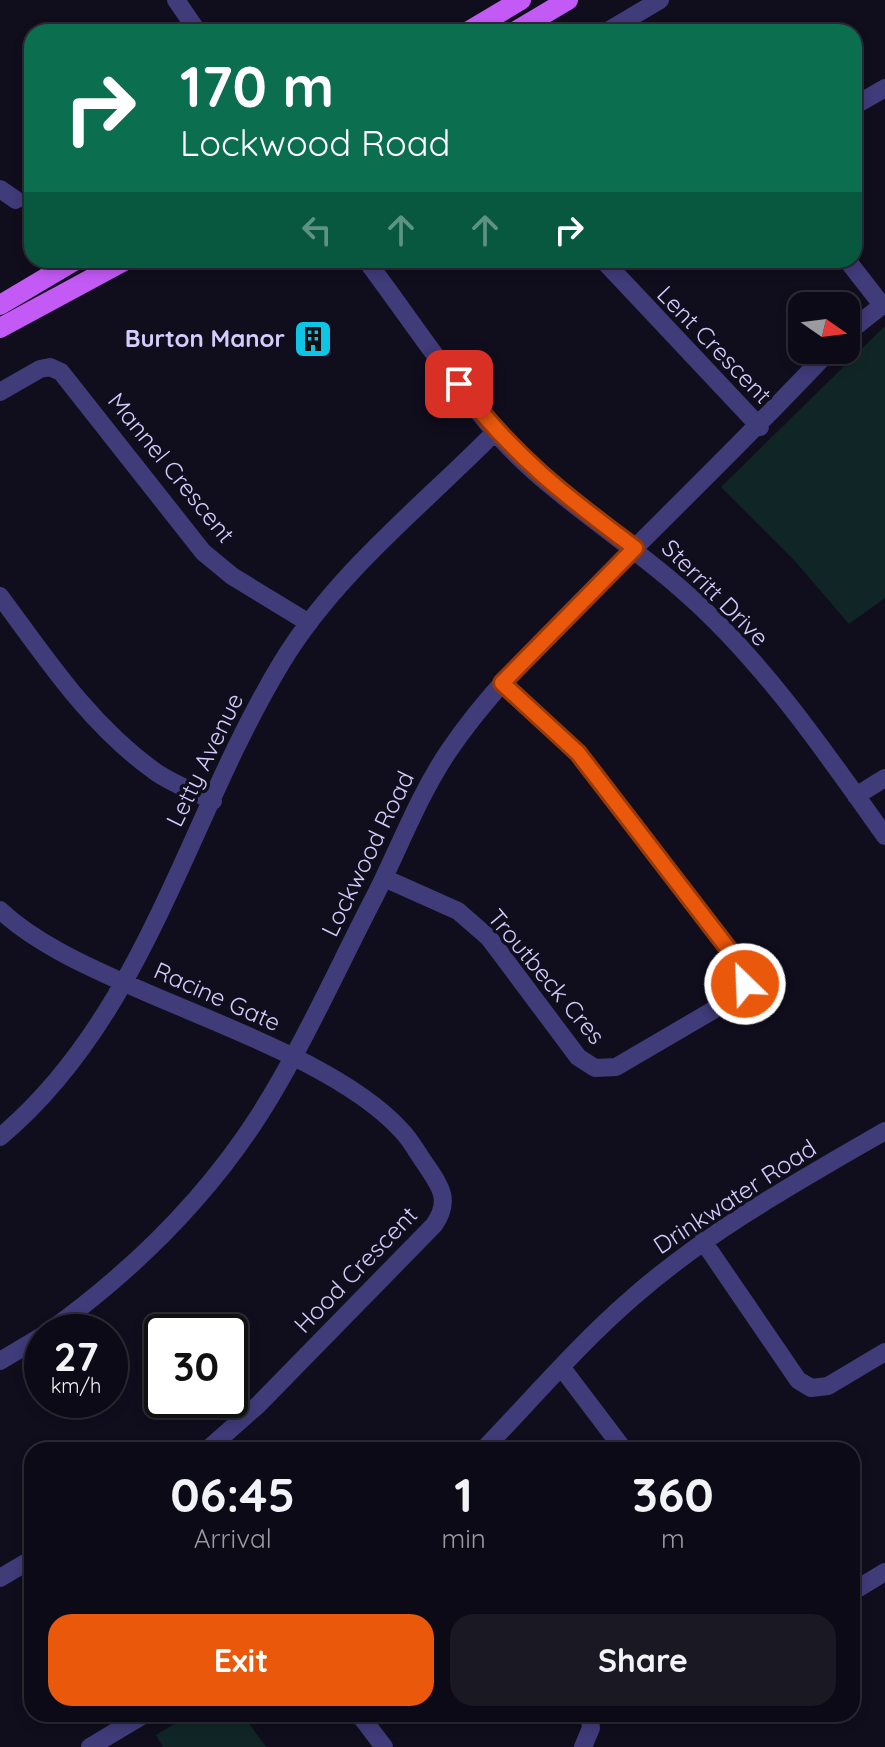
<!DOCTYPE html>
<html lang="en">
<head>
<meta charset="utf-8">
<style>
  :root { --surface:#0c0a16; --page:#1a1823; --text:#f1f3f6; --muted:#9a9aa1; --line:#2c2b35; --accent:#ea580c }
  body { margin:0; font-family:Quicksand,sans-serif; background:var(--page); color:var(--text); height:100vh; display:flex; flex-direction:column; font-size:30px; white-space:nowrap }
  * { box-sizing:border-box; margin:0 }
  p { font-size:26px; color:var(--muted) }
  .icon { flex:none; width:44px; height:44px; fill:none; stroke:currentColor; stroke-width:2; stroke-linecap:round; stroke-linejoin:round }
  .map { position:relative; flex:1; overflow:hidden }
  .panel { position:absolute; left:24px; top:1442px; width:836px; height:280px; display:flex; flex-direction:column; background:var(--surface); border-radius:24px; box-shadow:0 4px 12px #0003,0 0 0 2px var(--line) }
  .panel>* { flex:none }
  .banner { position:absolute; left:24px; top:24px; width:838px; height:244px; border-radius:24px; box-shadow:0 4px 12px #0003,0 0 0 2px var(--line); background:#0b6e4f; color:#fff; overflow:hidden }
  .needle { width:52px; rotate:104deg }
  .controls { position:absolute; left:788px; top:292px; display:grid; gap:16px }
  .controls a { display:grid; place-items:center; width:72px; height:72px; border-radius:16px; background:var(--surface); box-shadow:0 4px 12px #0003,0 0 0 2px var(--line); font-size:40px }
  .speed { position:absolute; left:24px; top:1314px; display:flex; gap:16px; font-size:40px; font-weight:700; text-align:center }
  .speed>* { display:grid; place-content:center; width:104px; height:104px; border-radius:50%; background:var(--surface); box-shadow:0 4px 12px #0003,0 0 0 2px var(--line); line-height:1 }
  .speed small { font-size:20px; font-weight:400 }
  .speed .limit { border:4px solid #111; border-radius:12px; background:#fff; color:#111 }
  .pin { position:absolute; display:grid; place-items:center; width:68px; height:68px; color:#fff; margin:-34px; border-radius:16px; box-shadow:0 4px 12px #0006 }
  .me { position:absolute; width:88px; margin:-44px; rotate:336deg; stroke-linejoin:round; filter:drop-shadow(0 0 6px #0008) }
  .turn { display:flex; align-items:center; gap:28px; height:168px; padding:0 24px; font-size:36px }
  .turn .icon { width:104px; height:104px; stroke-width:2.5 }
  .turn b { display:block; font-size:56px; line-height:68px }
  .lanes { display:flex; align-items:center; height:76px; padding:0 24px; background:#0003; justify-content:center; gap:40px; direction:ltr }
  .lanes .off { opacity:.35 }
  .eta { display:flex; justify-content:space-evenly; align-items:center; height:136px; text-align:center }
  .eta b { font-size:48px; font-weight:700; line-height:56px }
  .action { display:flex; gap:16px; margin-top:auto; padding:16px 24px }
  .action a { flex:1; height:92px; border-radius:24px; background:var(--accent); color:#fff; font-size:32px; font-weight:700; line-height:92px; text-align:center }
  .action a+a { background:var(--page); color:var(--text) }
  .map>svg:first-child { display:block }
  .green { fill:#102626 }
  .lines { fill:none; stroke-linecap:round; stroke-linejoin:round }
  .minor { stroke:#403b79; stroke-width:18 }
  .major { stroke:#c35af5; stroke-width:20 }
  .route-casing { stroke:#983908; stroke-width:20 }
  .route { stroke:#ea580c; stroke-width:14 }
  .labels { text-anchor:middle; stroke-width:7; stroke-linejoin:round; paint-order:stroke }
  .poi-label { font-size:24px; font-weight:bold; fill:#d4ccfc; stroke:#100d1d; text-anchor:end }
  .street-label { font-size:24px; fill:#d4ccfc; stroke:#100d1d }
</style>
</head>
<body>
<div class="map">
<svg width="885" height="1747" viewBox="0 0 885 1747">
  <rect width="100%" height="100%" fill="#100d1d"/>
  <!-- green -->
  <path class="green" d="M885 326V598L849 624 794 560 721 487Z
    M191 1714H242L266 1747H163L156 1735Z"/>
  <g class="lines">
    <!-- minor -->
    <path class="minor" d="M176 0 198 32
      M606 32 660 0
      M854 106 885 88
      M0 189 16 200
      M366 260C408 316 448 377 494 431 549 495 627 539 689 596 765 664 826 753 885 836
      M603 260 760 427
      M847 260 882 305
      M846 334 885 303
      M0 392 40 369 50 367 61 372 203 552 232 576 309 623
      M0 596C46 658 89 724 153 770 170 783 193 791 213 801
      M856 796 885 778
      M384 878 458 911 489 938 578 1057 595 1068 616 1067 739 995 745 984 740 964 578 753 502 683
      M0 910C34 942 84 965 127 984 208 1021 341 1065 401 1130 411 1140 418 1154 426 1165 441 1187 451 1201 434 1225L258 1405 207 1450
      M0 1137C145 1016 187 818 282 662 336 573 422 506 495 432
      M703 1241 798 1380 811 1388 828 1386 885 1352
      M48 1332C130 1273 205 1200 260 1114 304 1044 338 967 376 894 400 846 418 797 448 752 491 688 548 635 602 581 678 504 756 429 830 350
      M0 1361 42 1336
      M562 1368 624 1450
      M483 1450C532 1399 579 1344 632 1298 708 1231 797 1182 885 1131
      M0 1578 32 1559
      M852 1592 885 1572
      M359 1714 384 1747
      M90 1747 145 1714
      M583 1747 591 1728 589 1714"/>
    <!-- major -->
    <path class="major" d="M467 32 521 0
      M514 32 568 0
      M0 305 76 260
      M0 328 126 260"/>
  </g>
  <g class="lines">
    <defs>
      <path id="route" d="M459 384C512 455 565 496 635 548L502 683 578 753 740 964 745 984"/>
    </defs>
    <!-- route casing -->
    <use href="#route" class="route-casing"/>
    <!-- route -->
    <use href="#route" class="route"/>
  </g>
  <!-- icons -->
  <defs>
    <symbol id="building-square" viewBox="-11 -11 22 22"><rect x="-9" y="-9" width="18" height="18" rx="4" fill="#0ec5e5" stroke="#100d1d"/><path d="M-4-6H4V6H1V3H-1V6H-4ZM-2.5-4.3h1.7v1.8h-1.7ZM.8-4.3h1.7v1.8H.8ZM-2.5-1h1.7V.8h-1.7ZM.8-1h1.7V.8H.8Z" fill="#111"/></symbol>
  </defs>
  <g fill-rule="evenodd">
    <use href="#building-square" x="291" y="317" width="44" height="44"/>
  </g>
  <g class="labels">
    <!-- poi labels -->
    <g class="poi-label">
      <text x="285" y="347">Burton Manor</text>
    </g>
    <!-- street labels -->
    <g class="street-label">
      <text transform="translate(714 345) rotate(46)" y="8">Lent Crescent</text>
      <text transform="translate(171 468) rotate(51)" y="8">Mannel Crescent</text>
      <text transform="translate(715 593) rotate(45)" y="8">Sterritt Drive</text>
      <text transform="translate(205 760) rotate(-64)" y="8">Letty Avenue</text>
      <text transform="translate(368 854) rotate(-64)" y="8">Lockwood Road</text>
      <text transform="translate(546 977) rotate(50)" y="8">Troutbeck Cres</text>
      <text transform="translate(217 997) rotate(24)" y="8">Racine Gate</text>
      <text transform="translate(735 1197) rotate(-33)" y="8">Drinkwater Road</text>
      <text transform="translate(356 1270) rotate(-46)" y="8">Hood Crescent</text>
    </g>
  </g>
</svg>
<div class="controls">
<a><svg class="needle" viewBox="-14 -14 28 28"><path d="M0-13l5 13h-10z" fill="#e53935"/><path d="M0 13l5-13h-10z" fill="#9a9aa1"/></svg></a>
</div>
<div class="speed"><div>27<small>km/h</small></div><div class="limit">30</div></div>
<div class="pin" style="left:459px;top:384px;background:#d93025"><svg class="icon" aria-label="arrive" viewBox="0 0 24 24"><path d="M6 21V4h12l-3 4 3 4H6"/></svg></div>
<svg class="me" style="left:745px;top:984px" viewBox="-20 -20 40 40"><circle r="17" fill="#ea580c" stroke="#fff" stroke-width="3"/><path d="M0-11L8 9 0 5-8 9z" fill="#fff"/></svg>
<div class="banner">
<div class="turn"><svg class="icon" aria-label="right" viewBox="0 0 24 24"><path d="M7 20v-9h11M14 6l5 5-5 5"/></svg><div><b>170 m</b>Lockwood Road</div></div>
<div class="lanes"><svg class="icon off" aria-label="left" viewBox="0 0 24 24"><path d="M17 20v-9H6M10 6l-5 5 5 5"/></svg><svg class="icon off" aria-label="ahead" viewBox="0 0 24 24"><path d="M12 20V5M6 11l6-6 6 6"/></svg><svg class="icon off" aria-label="ahead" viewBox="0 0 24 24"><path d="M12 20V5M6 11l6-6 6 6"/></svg><svg class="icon" aria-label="right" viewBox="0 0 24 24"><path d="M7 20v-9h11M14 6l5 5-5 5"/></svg></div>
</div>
<section class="panel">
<div class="eta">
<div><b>06:45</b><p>Arrival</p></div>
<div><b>1</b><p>min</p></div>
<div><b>360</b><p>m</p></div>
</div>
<div class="action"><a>Exit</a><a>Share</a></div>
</section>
</div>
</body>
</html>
